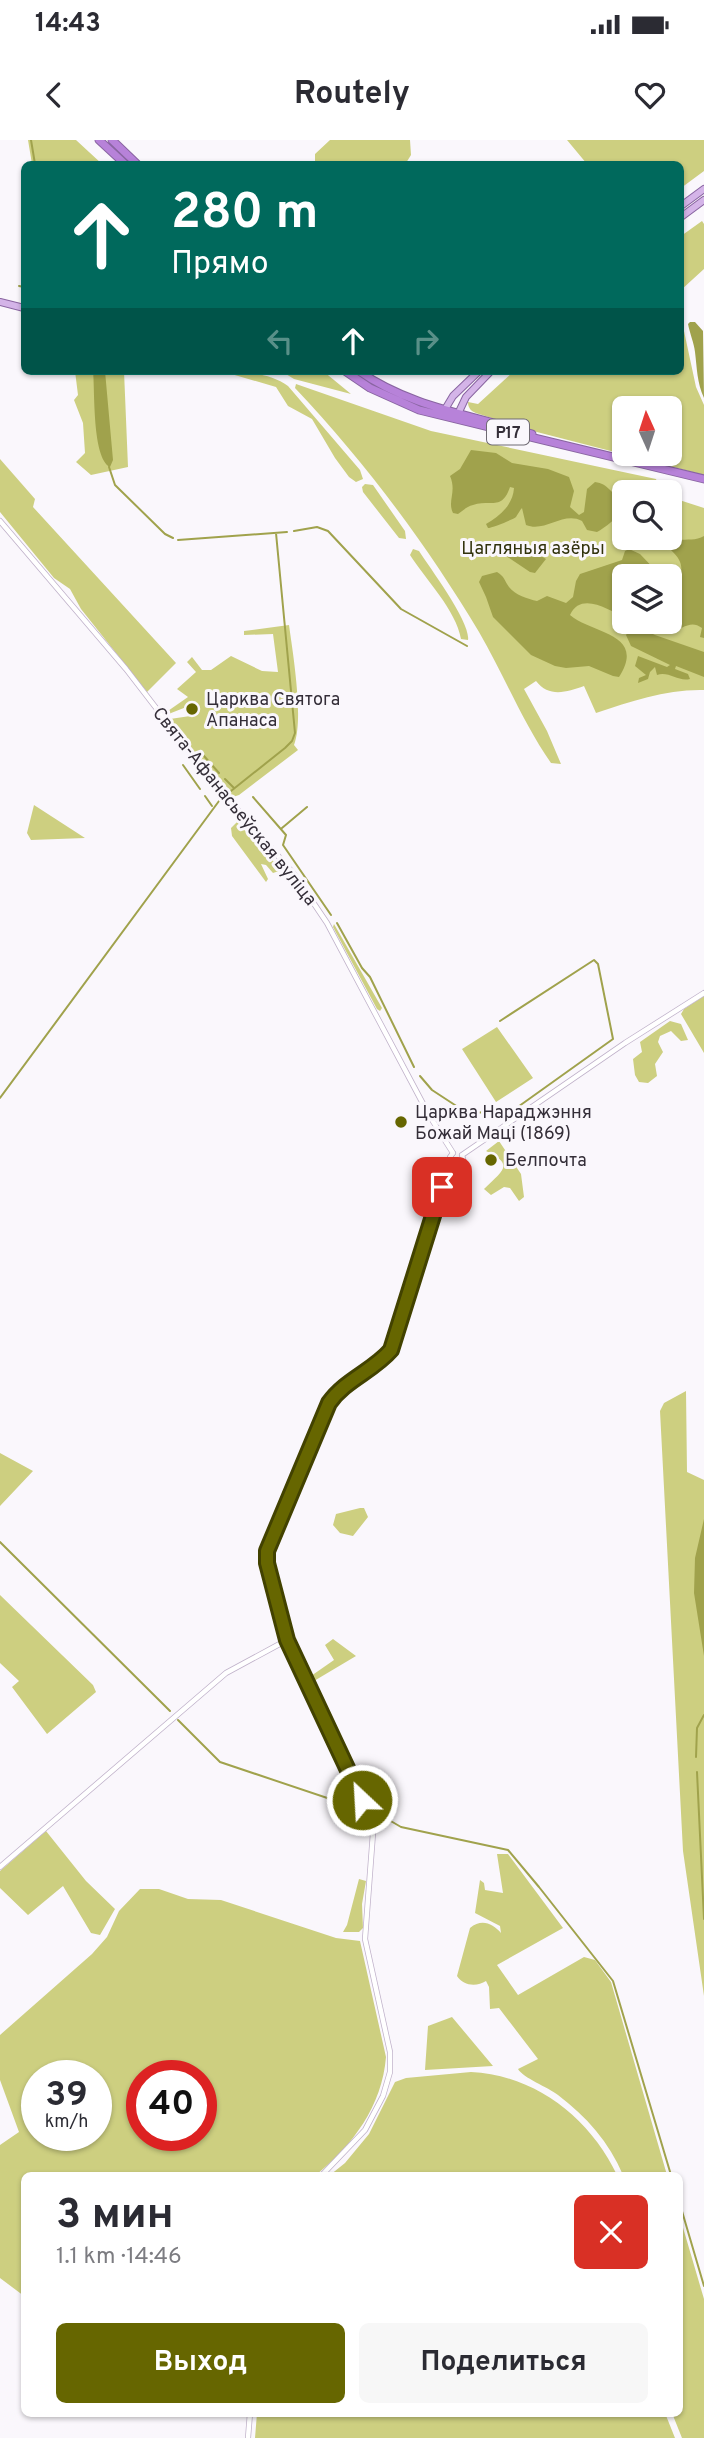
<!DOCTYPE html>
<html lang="ru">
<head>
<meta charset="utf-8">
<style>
  :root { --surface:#fff; --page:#f7f7f7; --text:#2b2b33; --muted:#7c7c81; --accent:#660 }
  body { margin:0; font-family:Overpass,sans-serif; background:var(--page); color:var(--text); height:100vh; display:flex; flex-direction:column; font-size:26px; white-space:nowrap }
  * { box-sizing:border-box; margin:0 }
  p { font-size:23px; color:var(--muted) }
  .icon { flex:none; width:38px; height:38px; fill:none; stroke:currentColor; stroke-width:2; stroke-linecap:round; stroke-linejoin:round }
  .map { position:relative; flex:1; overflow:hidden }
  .drawer { position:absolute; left:21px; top:2032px; width:662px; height:245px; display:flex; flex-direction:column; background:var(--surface); border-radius:10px; box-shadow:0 2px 5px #0004 }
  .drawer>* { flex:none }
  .guide { position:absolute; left:21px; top:21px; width:663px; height:214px; border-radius:10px; box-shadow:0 2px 5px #0004; background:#00695c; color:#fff; overflow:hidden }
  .needle { width:46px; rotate:357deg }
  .buttons { position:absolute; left:612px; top:256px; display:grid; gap:14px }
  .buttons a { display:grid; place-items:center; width:70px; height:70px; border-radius:10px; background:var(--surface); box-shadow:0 2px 5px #0004; font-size:35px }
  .speed { position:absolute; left:21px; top:1920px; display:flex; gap:14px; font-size:35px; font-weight:700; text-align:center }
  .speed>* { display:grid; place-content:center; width:91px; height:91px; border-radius:50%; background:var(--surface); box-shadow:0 2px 5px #0004; line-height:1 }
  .speed small { font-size:18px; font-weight:400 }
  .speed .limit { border:10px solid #d22; background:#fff; color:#111 }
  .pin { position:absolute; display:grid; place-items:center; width:60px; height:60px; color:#fff; margin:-30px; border-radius:14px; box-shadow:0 4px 10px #0006 }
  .me { position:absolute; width:77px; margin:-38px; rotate:335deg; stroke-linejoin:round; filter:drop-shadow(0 0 5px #0008) }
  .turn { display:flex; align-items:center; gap:24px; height:147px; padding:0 35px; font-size:32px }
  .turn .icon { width:91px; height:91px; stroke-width:2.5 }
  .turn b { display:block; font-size:49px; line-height:60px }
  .lanes { display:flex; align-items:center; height:66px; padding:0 35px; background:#0003; justify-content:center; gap:35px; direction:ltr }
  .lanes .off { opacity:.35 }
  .round { display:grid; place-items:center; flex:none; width:74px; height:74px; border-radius:10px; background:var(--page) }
  .headline { display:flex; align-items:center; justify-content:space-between; height:119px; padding:0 35px }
  h1 { font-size:42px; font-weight:700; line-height:52px }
  .button { display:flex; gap:14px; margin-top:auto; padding:14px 35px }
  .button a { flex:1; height:80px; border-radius:10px; background:var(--accent); color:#fff; font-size:28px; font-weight:700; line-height:80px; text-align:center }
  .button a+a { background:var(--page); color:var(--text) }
  .status { display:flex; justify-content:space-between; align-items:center; height:49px; padding:0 35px; background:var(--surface); direction:ltr }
  .status svg { height:19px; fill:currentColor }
  header { display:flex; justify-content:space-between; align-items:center; height:91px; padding:0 35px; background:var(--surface); font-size:32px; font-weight:700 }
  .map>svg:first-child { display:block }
  .green { fill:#cdcf80; fill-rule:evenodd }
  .water { fill:#a0a24c }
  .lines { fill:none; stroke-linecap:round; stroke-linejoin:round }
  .stream { stroke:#a0a24c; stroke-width:2 }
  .minor-casing { stroke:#c0b2ca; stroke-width:6 }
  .major-casing { stroke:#8965a1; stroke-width:8 }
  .highway-casing { stroke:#8965a1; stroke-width:9 }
  .minor { stroke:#fff; stroke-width:4.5 }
  .major { stroke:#d4b4e8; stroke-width:6 }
  .highway { stroke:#b782d9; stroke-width:7 }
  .route-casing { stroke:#424200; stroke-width:18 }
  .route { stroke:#660; stroke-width:12 }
  .poi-dot { fill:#660; stroke:#faf7fc; stroke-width:2.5 }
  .labels { text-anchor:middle; stroke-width:6; stroke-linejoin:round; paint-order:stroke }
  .shield { fill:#faf7fc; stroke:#6f6a73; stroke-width:2 }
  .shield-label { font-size:16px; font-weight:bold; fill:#342e38 }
  .park-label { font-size:18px; fill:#31320c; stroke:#faf7fc }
  .poi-label { font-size:18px; fill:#342e38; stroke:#faf7fc; text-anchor:start }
  .street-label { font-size:18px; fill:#342e38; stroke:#faf7fc }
</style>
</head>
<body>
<div class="status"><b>14:43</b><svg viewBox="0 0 49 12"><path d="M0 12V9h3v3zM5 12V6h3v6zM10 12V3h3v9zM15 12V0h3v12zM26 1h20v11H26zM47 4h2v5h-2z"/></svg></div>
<header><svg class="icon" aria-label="back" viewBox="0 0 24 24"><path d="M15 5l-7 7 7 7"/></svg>Routely<svg class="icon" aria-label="heart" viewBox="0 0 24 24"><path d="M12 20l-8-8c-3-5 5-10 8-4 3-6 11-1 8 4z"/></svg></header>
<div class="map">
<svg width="704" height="2298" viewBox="0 0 704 2298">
  <rect width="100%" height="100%" fill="#faf7fc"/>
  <!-- green -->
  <path class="green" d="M28 0H76L102 24H32Z
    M330 0H410L411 15 406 23 319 24 315 22V14Z
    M567 0H704V31L681 48V24H587Z
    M702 81 704 84V129L681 150V96Z
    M681 177 696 247 704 265V335L533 291 479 274C472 272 468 269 468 262L478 264 514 231H681ZM625 268H670V313H625Z
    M75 231H124L128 327 91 335 76 322 85 313 83 283 74 260 78 255Z
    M221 231C243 231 270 233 288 246L360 330 363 339 356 342 349 337 335 318 312 279 288 266 276 247Z
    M281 231H323L351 254 294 239Z
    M296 244 431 291 656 339 661 352H625V397H670V357L704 368V550C667 549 632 561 596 573L584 546C567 552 549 558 536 541L524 549 547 591 561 624 551 623C523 583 504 535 479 492 427 405 365 322 295 248ZM625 436H670V481H625Z
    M0 319 35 359 33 367 176 523 147 552 81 469 70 449 54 438 0 372Z
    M365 344 373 345 405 391 406 399 399 398 363 352 362 347Z
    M413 409 419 411C430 428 471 483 468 500L461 499C456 470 426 440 410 415Z
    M289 485C293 514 304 579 294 605L298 610 239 655 233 657 182 598 170 579 197 575 199 573 198 566 194 564 166 575 165 573 188 557 177 549 196 532 187 522 192 517 202 530H211L231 516 262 531 278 532 273 494 244 495V491Z
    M34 665 85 698 31 700 27 693Z
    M237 682 278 726 279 731 273 733 266 725 261 724 268 739 266 742 232 696 231 688Z
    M334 784 382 868 380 871 377 869 333 787Z
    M704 856V913L681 874 684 869Z
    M670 881 681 884 688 900 681 901 671 891 660 896 658 902 663 912 655 924 657 936 648 943 639 942 635 935 633 919 642 912 640 902Z
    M497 887 533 938 496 962 462 909Z
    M499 1001 521 1034 524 1057 519 1061 510 1048 504 1047 491 1055 484 1049C503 1030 515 1025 486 1011Z
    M686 1251 687 1332 704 1340V1856L683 1711 660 1271 664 1263Z
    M0 1313 33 1331 0 1366Z
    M360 1368H364L368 1377 353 1396 340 1393 333 1385 336 1374Z
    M0 1455 93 1545 96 1552 47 1594 12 1547 19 1541 0 1523Z
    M333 1499 356 1516 314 1541 311 1536 334 1520 325 1505Z
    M46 1691 86 1741 115 1769 100 1795 91 1793 63 1746 28 1775 0 1748V1731Z
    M497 1714H508L563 1788 497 1825 518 1855 584 1817 595 1820 611 1842 667 2035H623C609 2002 587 1977 558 1955 548 1947 523 1938 518 1929L538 1919 499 1868 490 1869 489 1847 486 1841C477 1847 463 1846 457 1836L470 1788C482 1778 493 1784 501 1793L500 1786 475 1773 480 1740 484 1743 485 1750 503 1753Z
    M359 1739 366 1741 362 1764 363 1788 359 1792H343L347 1785Z
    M140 1749H159L188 1759 221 1760 336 1798 360 1801 386 1917C382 1966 353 2005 316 2035H24V2156L0 2138V2005L19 1992 0 1940V1895L92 1814 107 1797 119 1771ZM37 1936H96V1995H37ZM142 1936H201V1995H142Z
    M452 1877 493 1926 425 1930 428 1886Z
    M471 1932C535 1935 590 1978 617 2035H330L345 2023 369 1994 395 1942 406 1938Z
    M679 2074 704 2159V2298H682L672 2273H679Z
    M257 2273H665L675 2298H255Z"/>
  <!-- water -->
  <path class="water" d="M690 182H695L703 191 704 258C697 243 697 228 695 212 694 203 690 194 688 184Z
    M93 231H105L113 320 110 327C92 318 95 251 93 231Z
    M471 310 496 313 512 323 548 329 569 337 574 351 570 367 579 375 584 372 587 349 595 342C602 343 605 345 610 350 614 354 620 357 621 363 623 375 606 387 597 392L587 390 582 381C563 371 545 393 526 385L522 368C520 370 518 374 516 377 514 379 492 388 488 388L486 384C499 377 513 365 514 348L510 347C502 371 491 359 473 365 467 366 463 371 458 374L453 373C447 361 457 352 450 336L460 329Z
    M670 388 678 400C687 399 696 401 704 396V498L700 497 702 488C690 479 683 490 671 491 657 493 646 485 633 481H670V441L679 438C688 418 669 412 660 397H670Z
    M521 403 546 419 535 433 530 432 503 414 505 407Z
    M629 409 640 414 661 436H625V478C609 470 581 451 570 475 592 494 647 493 619 537L613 536 589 526 566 528 555 526 531 515 493 477 486 457 479 442 482 436 497 432C505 437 504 440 509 447 515 455 528 459 537 461L547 456 566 463 573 457 576 441 580 434 622 420 625 411Z
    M637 486 655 495 704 512V537L676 526 675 529 688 534 690 539C678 542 669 531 657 535L655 527 650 532 648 539 638 543 639 538 646 535 635 526 638 516 667 527 670 525 631 506 626 495 631 487Z
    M704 1379V1516L694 1453 695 1418Z"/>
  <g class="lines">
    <!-- stream -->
    <path class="stream" d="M31 0 35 24
      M19 146 24 147
      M109 327 115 345 165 394 173 398
      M294 391 317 387 328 391 401 469 467 506
      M178 400 287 392
      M204 616 219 633
      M183 625 200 649
      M225 639 234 648
      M231 651 285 608 292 601 295 593 276 393
      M205 656 212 666
      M253 657 286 695 283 705 331 775
      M282 688 307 667
      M337 783 362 828 370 837 414 927
      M420 936 432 950 461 969 475 973 515 969 613 899 598 824 594 820 500 881
      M0 958 219 661
      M0 1402 170 1571
      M178 1580 220 1622 363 1670
      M696 1617 697 1588 704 1575
      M697 1632 704 1779
      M369 1671 377 1673 401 1687 508 1710 539 1747 613 1841 671 2035
      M679 2061 704 2146"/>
    <defs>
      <path id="minor" d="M0 381 126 529 214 643 294 734 327 783 429 975 453 1013
        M462 1015 625 903 704 853
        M450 1023 455 1026 460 1025 463 1019 462 1015
        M0 1727 226 1533 287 1500
        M322 2035 365 1990 383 1956 390 1932V1912L365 1799 373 1693 362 1660 287 1500 267 1423V1411L329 1263C345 1240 373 1231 391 1210L450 1023V1017L453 1013
        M248 2298 250 2273"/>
      <path id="major" d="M681 66 704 49
        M681 77 704 60
        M0 162 24 168
        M444 271 453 256 479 231
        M457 276 466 257 491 231"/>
      <path id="highway" d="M99 0 125 24
        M112 0 137 24
        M345 231 370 248 419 270 704 339
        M359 231C411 268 474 275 532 294"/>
    </defs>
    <!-- minor casing -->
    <use href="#minor" class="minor-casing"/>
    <!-- major casing -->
    <use href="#major" class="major-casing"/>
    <!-- highway casing -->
    <use href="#highway" class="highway-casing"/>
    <!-- minor -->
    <use href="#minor" class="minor"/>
    <!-- major -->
    <use href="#major" class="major"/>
    <!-- highway -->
    <use href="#highway" class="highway"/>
  </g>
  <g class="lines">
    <defs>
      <path id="route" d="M362 1660 287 1500 267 1423V1411L329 1263C345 1240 373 1231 391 1210L442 1047"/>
    </defs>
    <!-- route casing -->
    <use href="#route" class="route-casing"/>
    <!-- route -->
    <use href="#route" class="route"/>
  </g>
  <!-- markers -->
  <g class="poi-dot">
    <circle cx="192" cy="569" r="7"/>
    <circle cx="401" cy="982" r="7"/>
    <circle cx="491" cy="1020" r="7"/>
  </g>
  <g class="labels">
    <!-- shield labels -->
    <rect class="shield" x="487" y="279.5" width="42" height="25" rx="5"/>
    <g class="shield-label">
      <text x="508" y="298">Р17</text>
    </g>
    <!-- park labels -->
    <g class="park-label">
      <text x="533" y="414">Цагляныя азёры</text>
    </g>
    <!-- poi labels -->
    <g class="poi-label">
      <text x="206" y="565">Царква Святога<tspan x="206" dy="21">Апанаса</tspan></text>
      <text x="415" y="978">Царква Нараджэння<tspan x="415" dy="21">Божай Маці (1869)</tspan></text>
      <text x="505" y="1026">Белпочта</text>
    </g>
    <!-- street labels -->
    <g class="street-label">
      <text transform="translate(235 666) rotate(51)" y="6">Свята-Афанасьеўская вуліца</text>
    </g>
  </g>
</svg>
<div class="buttons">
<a><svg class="needle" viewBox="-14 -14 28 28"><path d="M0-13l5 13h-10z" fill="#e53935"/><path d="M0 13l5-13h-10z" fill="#7c7c81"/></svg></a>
<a><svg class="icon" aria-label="search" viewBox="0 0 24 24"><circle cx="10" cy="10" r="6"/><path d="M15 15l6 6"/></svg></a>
<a><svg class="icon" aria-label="layers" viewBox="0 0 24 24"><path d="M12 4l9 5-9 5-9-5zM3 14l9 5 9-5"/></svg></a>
</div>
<div class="speed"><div>39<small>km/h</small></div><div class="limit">40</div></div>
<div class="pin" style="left:442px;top:1047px;background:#d93025"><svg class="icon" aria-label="arrive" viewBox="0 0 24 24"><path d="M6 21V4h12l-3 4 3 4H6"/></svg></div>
<svg class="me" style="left:362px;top:1660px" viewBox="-20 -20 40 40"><circle r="17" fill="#660" stroke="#fff" stroke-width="3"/><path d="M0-11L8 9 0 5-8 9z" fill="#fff"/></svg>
<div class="guide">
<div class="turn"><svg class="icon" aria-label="ahead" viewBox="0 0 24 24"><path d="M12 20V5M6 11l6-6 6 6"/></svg><div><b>280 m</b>Прямо</div></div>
<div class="lanes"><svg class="icon off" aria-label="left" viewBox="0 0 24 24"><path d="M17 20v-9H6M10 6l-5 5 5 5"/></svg><svg class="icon" aria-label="ahead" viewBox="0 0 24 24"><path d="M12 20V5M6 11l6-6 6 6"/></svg><svg class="icon off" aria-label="right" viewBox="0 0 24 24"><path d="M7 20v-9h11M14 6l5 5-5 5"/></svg></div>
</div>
<section class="drawer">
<div class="headline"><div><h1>3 мин</h1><p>1.1 km · 14:46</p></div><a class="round" style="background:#d93025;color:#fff"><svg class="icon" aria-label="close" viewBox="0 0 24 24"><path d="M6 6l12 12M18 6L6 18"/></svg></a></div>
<div class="button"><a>Выход</a><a>Поделиться</a></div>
</section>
</div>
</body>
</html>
